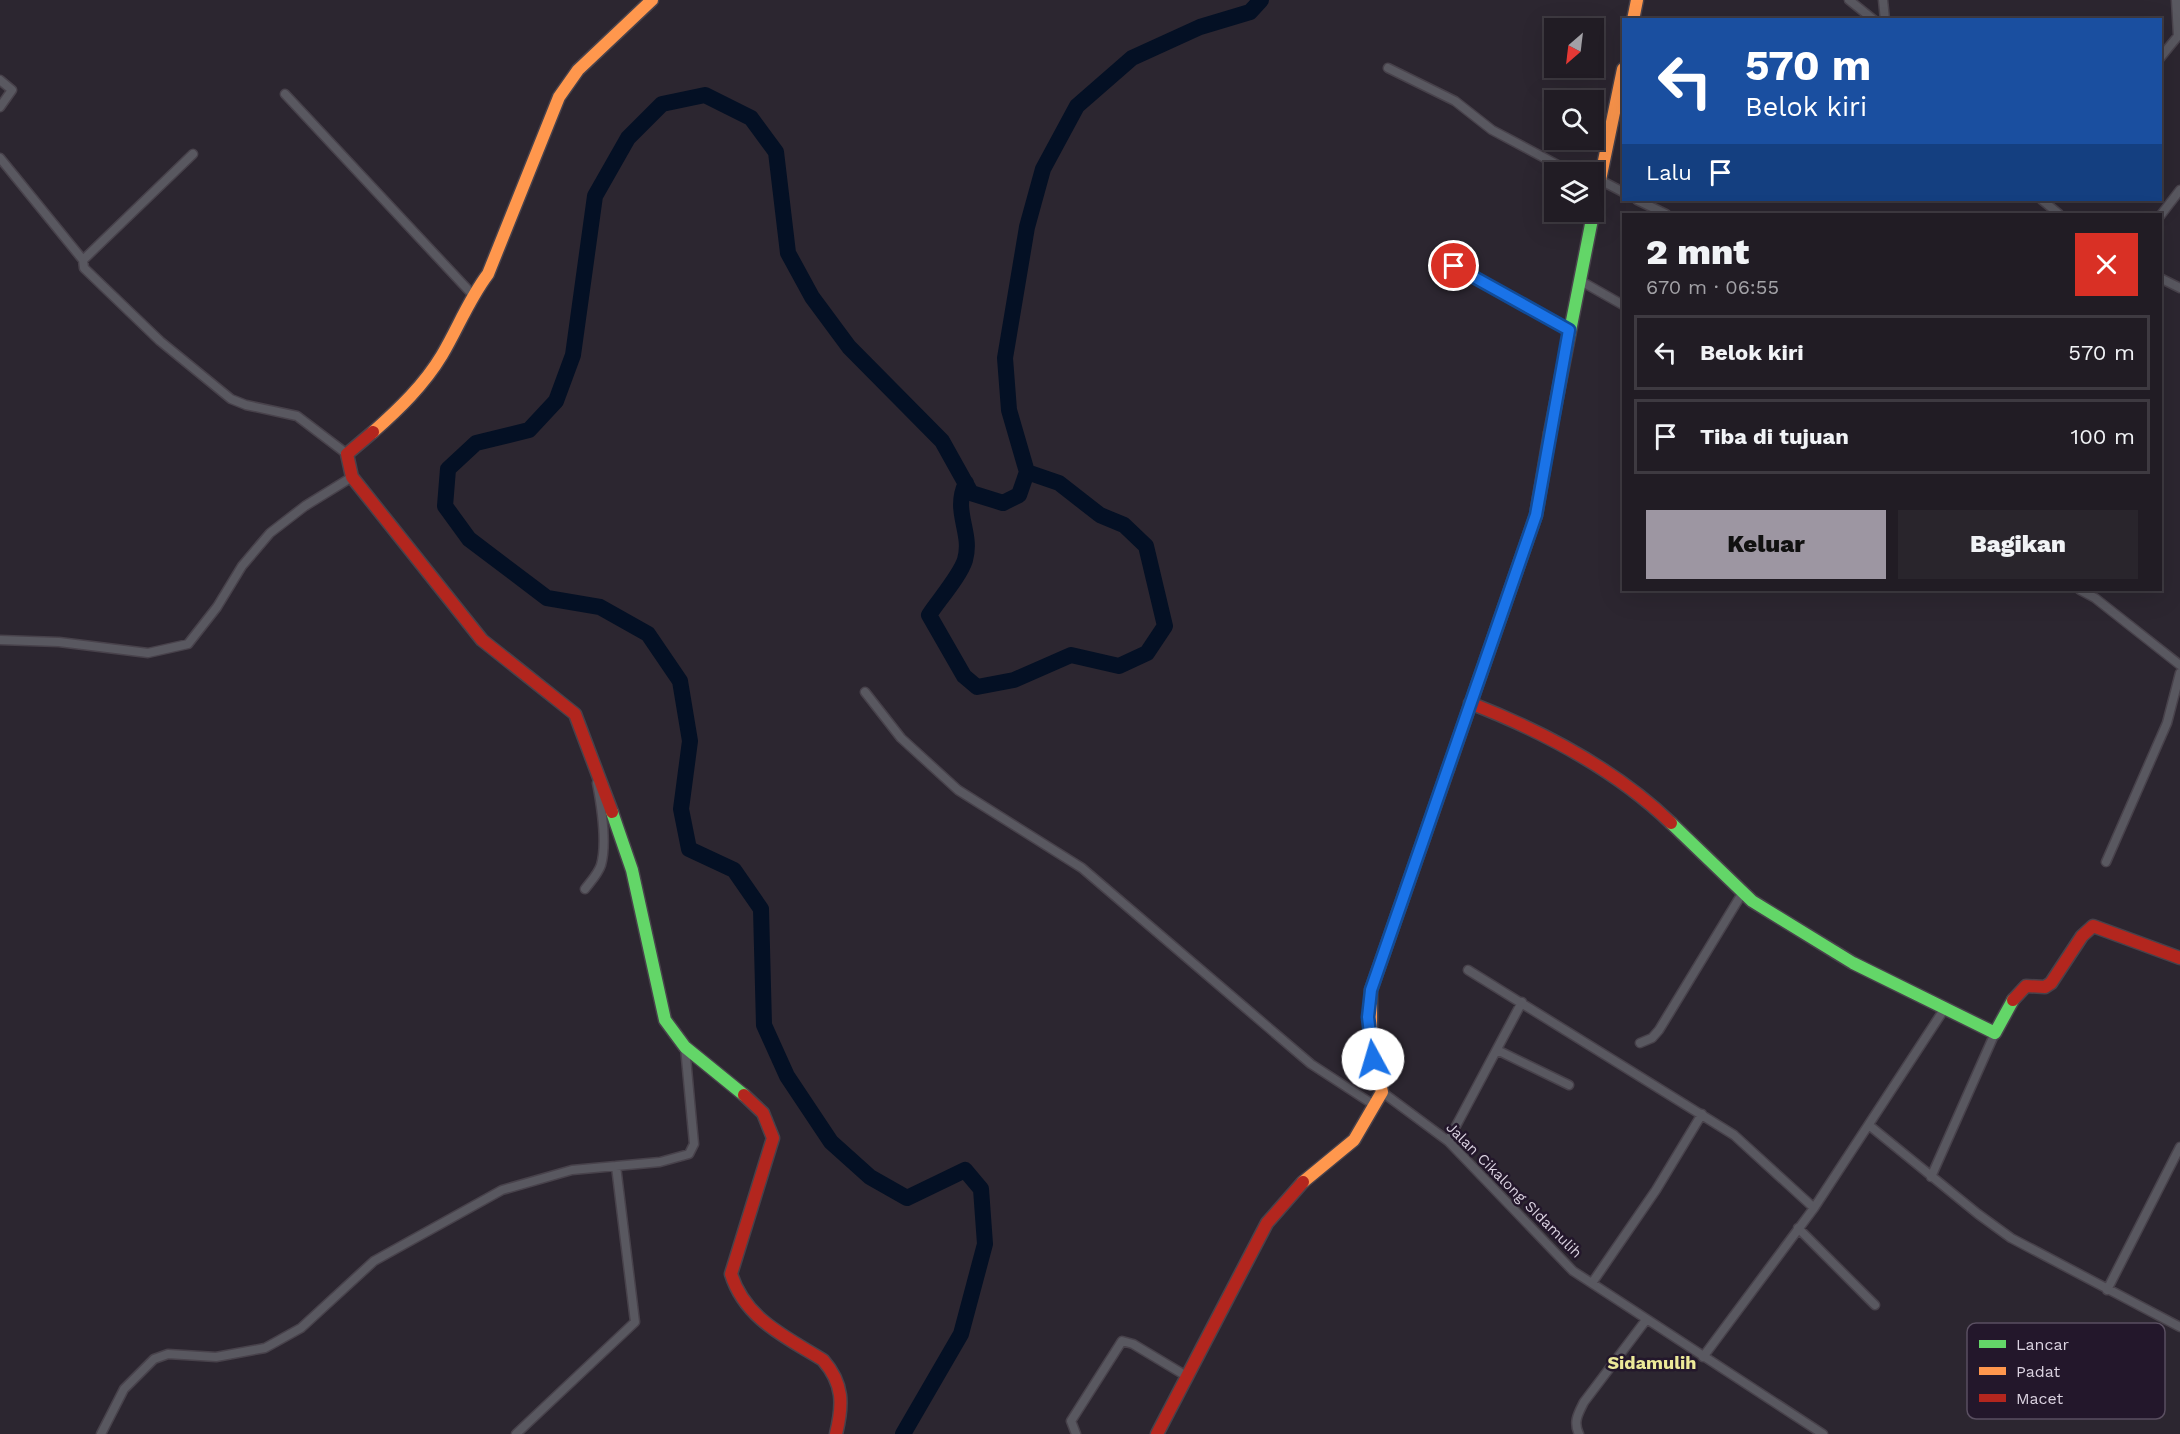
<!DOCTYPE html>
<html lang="id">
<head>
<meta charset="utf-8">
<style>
  :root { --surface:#211c24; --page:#29252c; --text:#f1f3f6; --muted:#a2a1a6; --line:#3e3a41; --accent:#9d96a2 }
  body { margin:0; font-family:"Work Sans",sans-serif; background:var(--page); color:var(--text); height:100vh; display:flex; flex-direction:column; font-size:22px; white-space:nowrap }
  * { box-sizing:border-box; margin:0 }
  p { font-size:20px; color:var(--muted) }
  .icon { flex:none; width:33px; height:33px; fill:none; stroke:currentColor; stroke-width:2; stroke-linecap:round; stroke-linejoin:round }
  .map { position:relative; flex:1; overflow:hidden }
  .details { position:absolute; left:1622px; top:213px; width:540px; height:378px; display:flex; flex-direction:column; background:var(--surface); border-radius:0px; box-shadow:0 6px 24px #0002,0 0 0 2px var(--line) }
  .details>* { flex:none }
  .banner { position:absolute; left:1622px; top:18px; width:540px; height:183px; border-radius:0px; box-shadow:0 6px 24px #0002,0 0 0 2px var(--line); background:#1a4fa0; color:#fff; overflow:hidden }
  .needle { width:39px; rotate:208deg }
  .fabs { position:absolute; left:1544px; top:18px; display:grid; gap:12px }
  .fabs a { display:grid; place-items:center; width:60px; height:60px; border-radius:0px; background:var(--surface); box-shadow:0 6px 24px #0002,0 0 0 2px var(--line); font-size:30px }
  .pin { position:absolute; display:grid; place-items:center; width:51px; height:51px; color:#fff; margin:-26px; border:3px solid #fff; border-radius:50%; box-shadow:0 2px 6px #0007 }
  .me { position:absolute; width:66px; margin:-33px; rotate:354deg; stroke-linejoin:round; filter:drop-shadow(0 0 4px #0008) }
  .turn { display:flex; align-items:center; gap:21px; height:126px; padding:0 24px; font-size:27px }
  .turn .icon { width:78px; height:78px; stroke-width:2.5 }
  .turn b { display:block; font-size:42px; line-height:51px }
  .then { display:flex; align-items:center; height:57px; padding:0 24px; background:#0003; gap:12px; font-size:22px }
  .round { display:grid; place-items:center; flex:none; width:63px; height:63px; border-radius:0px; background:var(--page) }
  .overview { display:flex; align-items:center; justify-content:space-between; height:102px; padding:0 24px }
  h1 { font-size:36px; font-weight:800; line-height:45px }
  .button { display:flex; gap:12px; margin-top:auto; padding:12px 24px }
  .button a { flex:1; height:69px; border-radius:0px; background:var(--accent); color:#111; font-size:24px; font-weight:800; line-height:69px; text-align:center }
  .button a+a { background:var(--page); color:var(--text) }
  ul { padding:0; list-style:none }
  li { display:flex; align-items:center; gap:18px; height:75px; margin:0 12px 9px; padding:0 12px; border:3px solid var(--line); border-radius:0px }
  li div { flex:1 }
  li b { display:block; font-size:22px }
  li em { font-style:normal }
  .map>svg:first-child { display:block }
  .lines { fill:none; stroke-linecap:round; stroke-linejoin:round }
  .river { stroke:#041024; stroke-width:16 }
  .street-casing { stroke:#48424b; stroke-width:11 }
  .fast-casing { stroke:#48424b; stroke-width:15 }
  .slow-casing { stroke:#48424b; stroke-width:15 }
  .jam-casing { stroke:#48424b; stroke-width:15 }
  .street { stroke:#595860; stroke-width:8 }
  .fast { stroke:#63d668; stroke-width:12 }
  .slow { stroke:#ff974d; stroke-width:12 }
  .jam { stroke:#b3261e; stroke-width:12 }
  .route-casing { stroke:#114b97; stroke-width:15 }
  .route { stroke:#1a73e8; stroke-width:10 }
  .labels { text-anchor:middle; stroke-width:5; stroke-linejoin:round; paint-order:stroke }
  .street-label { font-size:15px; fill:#dad2e0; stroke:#23172b }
  .quarter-label { font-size:18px; font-weight:bold; fill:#ece999; stroke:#23172b }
  .key { fill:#23172b; stroke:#5a4f61; stroke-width:1.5 }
  .key-label { font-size:16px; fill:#dad2e0 }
</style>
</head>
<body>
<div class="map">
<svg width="2180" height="1434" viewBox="0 0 2180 1434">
  <rect width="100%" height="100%" fill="#2c2630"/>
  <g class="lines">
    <!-- river -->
    <path class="river" d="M966 483C952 512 973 532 965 560 960 576 938 601 929 615L964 676 977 687 1014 680 1071 655 1119 666 1147 653 1165 626 1146 546 1124 525 1100 515 1059 483 1027 472
      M903 1434 961 1334 985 1244 981 1189 965 1170 907 1198 870 1177 831 1142 787 1076 764 1025 761 909 734 870 689 849 681 809 690 741 680 681 648 634 600 607 547 598 469 539 445 506 448 469 476 443 529 430 556 401 573 355 595 196 628 138 662 104 705 95 751 118 776 152 788 253 812 297 849 347 942 441 971 493 1003 503 1019 495 1027 472 1009 410 1005 358 1027 227 1043 169 1077 106 1132 58 1200 27 1250 12 1261 0"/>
    <defs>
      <path id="street" d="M1849 0 1874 20
        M1883 0 1885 20
        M2160 58 2178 36 2176 0
        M1388 68 1455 101 1492 130 1571 172
        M0 80 12 90 0 107
        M285 94 472 294
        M0 158 83 260 84 268 160 341 231 399 246 405 297 416 347 454
        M1600 180 1623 192
        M1637 200 1666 214
        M2042 200 2059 214
        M2160 216 2180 190
        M83 260 193 154
        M1454 266 1569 330
        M2160 278 2180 288
        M1579 280 1623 305
        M2080 590 2095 598 2180 665
        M0 640 59 642 148 653 188 644 217 607 242 566 270 533 305 506 352 477
        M865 692 901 738 958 790 1082 868 1311 1064 1374 1105
        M2106 862 2167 723 2180 673
        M585 889C591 881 598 874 601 865 607 844 601 804 597 783
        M1468 970 1734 1135 1814 1208
        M1640 1043 1652 1038 1659 1030 1743 892
        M1497 1050 1569 1085
        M1382 1092 1448 1141 1573 1271 1823 1434
        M1870 1126 1978 1214 2011 1238 2180 1327
        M1448 1141 1522 1002
        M1931 1177 1995 1033
        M1798 1228 1875 1305
        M1592 1283 1656 1190 1702 1114
        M2107 1290 2180 1147
        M1703 1357 1814 1208 1945 1008
        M101 1434 124 1389 154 1359 168 1354 216 1357 265 1348 301 1328 374 1261 502 1190 572 1170 660 1162 689 1154 694 1144 685 1047
        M516 1434 635 1322 616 1166
        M1076 1434 1071 1421 1122 1341 1133 1344 1188 1377
        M1579 1434C1573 1422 1578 1414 1584 1402L1646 1320"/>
      <path id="fast" d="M1550 433 1594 209
        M612 812 632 870 665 1020 685 1047 744 1095
        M1671 823 1752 901 1853 963 1995 1033 2013 1000"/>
      <path id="slow" d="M1633 20 1637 0
        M1594 209 1623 69
        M373 432C399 409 424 385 442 355 458 328 469 299 488 274L559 97 578 70 652 0
        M1303 1182 1354 1140 1382 1092 1371 1042V990L1448 769"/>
      <path id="jam" d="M373 432 347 454 352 477 482 640 575 714 612 812
        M1470 703C1542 731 1616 770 1671 823
        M1448 769 1536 515 1550 433
        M2013 1000 2026 986 2045 987 2051 983 2082 936 2093 926 2180 958
        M744 1095 763 1113 773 1138 731 1274C745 1319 786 1337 823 1360 844 1384 843 1405 836 1434
        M1157 1434 1267 1223 1303 1182"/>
    </defs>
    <!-- street casing -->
    <use href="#street" class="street-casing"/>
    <!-- fast casing -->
    <use href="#fast" class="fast-casing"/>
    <!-- slow casing -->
    <use href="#slow" class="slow-casing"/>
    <!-- jam casing -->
    <use href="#jam" class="jam-casing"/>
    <!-- street -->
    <use href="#street" class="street"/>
    <!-- fast -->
    <use href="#fast" class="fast"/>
    <!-- slow -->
    <use href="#slow" class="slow"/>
    <!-- jam -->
    <use href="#jam" class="jam"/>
  </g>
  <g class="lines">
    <defs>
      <path id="route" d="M1373 1059 1368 1017 1371 990 1536 515 1569 330 1454 266"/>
    </defs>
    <!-- route casing -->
    <use href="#route" class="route-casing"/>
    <!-- route -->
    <use href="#route" class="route"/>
  </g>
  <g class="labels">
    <!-- street labels -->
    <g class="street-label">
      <text transform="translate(1514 1190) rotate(45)" y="5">Jalan Cikalong SIdamulih</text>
    </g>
    <!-- quarter labels -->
    <g class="quarter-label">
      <text x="1652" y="1369">Sidamulih</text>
    </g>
  </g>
  <!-- legend -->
  <rect x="1967" y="1323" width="198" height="96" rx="9" class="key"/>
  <rect x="1979" y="1340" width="27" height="8" fill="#63d668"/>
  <rect x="1979" y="1367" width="27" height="8" fill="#ff974d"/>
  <rect x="1979" y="1394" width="27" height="8" fill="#b3261e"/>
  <g class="key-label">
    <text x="2016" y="1350">Lancar</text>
    <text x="2016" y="1377">Padat</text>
    <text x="2016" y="1404">Macet</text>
  </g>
</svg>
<div class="fabs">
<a><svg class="needle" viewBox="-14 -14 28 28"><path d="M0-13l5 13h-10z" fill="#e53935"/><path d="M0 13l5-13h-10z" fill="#a2a1a6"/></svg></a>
<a><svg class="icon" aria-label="search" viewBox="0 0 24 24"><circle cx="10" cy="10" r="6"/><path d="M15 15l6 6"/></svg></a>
<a><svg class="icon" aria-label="layers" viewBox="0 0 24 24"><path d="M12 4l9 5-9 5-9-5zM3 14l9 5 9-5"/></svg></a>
</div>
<div class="pin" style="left:1454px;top:266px;background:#d93025"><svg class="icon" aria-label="arrive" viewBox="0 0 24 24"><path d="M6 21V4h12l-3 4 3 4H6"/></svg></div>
<svg class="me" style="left:1373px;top:1059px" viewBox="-20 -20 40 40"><circle r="19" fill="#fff"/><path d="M0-13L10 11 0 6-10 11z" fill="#1a73e8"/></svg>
<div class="banner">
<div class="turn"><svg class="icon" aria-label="left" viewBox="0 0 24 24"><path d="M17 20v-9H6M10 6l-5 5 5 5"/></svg><div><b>570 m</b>Belok kiri</div></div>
<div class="then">Lalu<svg class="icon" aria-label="arrive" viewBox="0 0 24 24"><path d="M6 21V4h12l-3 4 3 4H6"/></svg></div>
</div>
<section class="details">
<div class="overview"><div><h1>2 mnt</h1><p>670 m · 06:55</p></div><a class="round" style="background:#d93025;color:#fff"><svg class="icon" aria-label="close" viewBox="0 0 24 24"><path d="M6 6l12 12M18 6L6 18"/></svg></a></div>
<ul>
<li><svg class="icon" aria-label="left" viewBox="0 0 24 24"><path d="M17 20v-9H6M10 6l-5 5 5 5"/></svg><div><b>Belok kiri</b></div><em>570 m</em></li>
<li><svg class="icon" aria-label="arrive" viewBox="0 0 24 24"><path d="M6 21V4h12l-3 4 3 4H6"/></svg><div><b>Tiba di tujuan</b></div><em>100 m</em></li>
</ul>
<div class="button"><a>Keluar</a><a>Bagikan</a></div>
</section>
</div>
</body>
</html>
